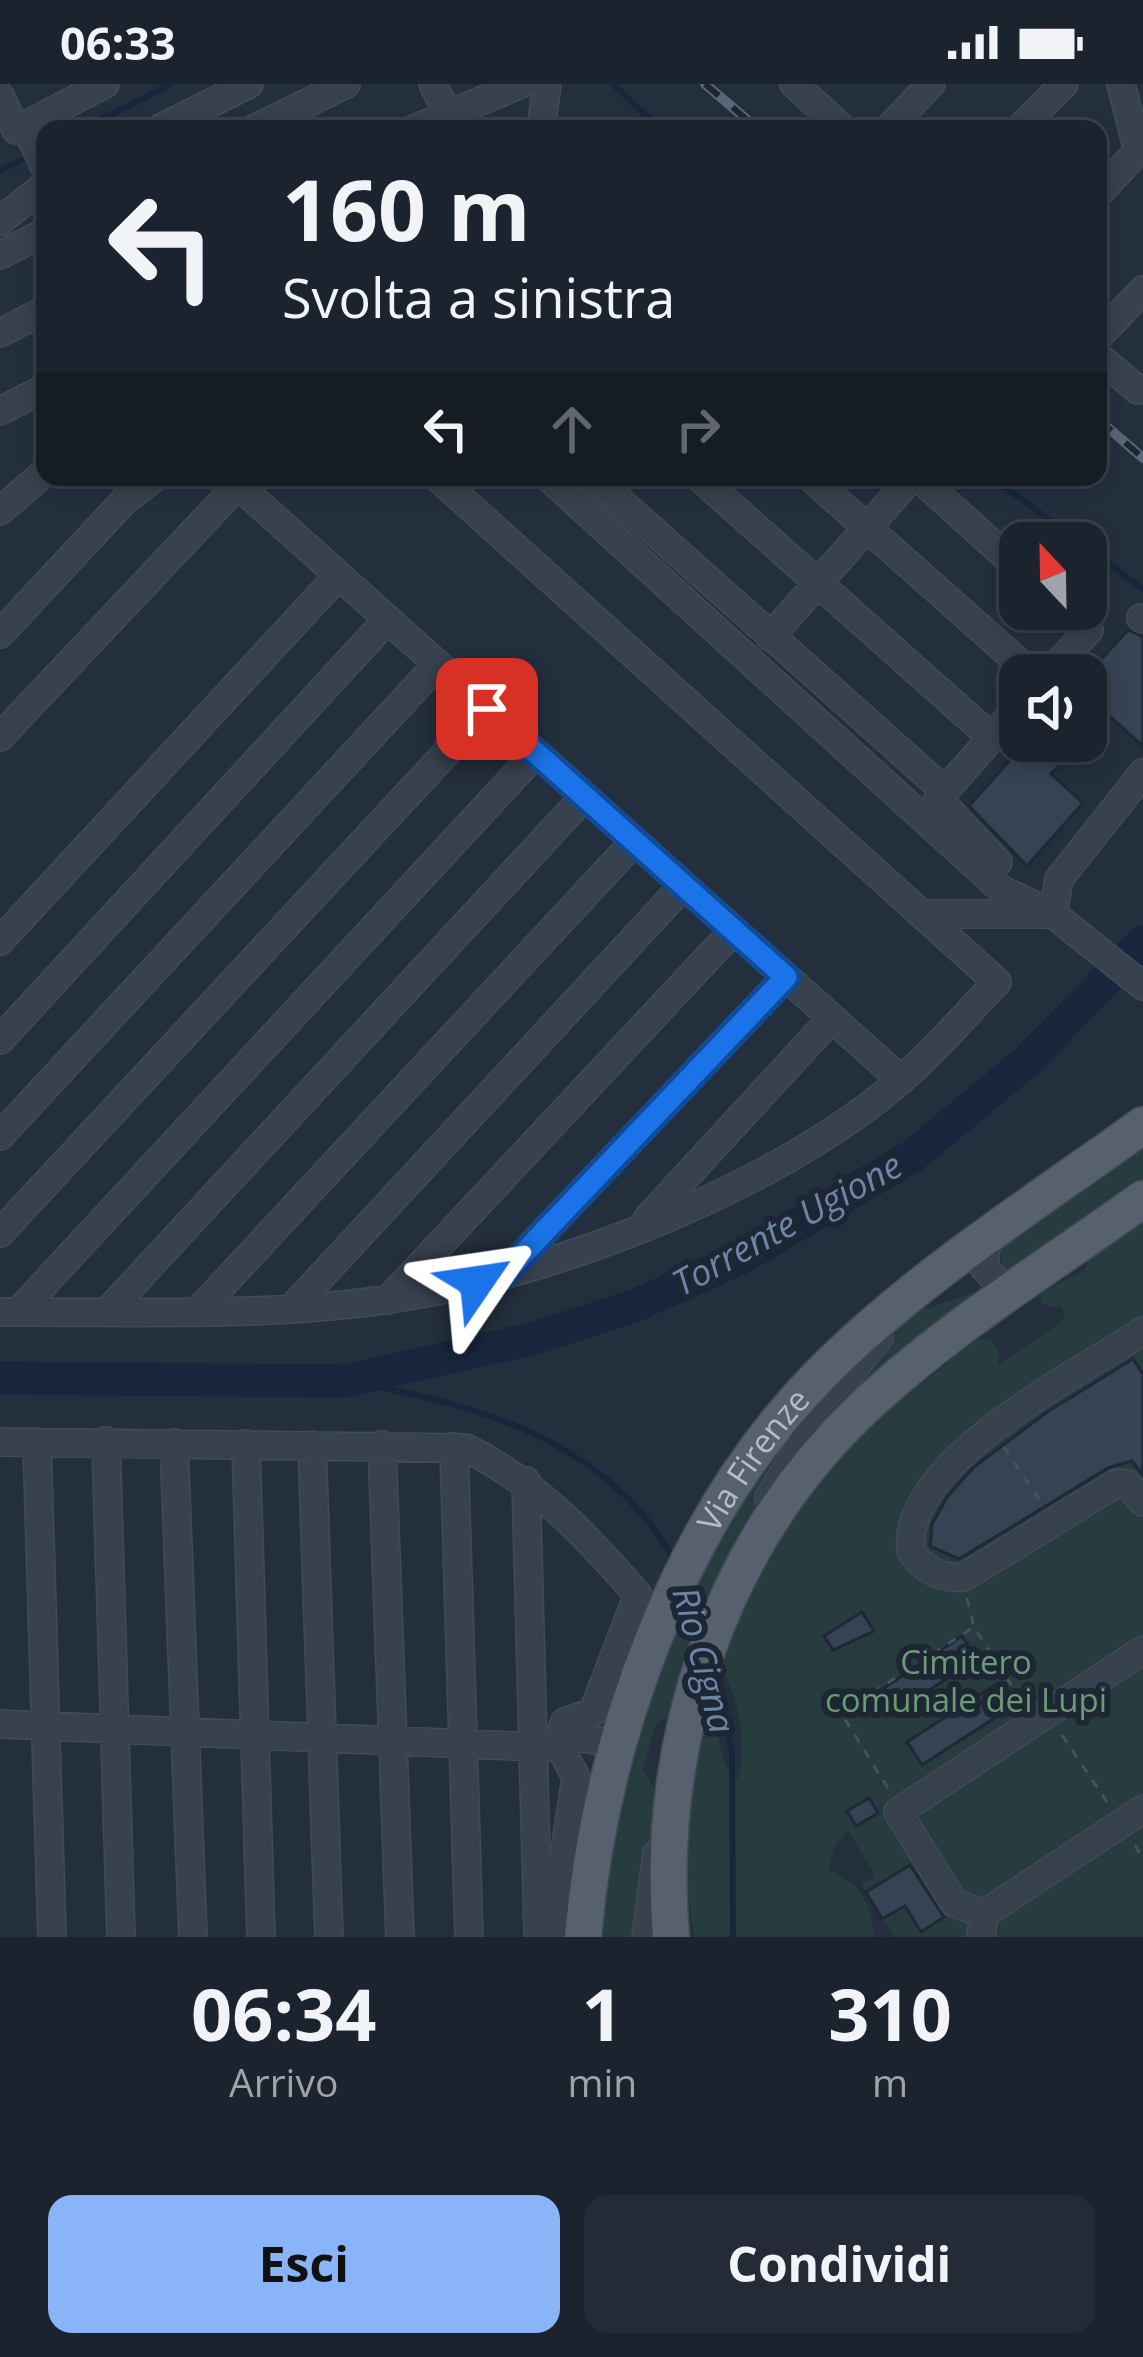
<!DOCTYPE html>
<html lang="it">
<head>
<meta charset="utf-8">
<style>
  :root { --surface:#1b232e; --page:#242b36; --text:#f1f3f6; --muted:#a0a4aa; --line:#39404a; --accent:#8ab4f8 }
  body { margin:0; font-family:"Open Sans",sans-serif; background:var(--page); color:var(--text); height:100vh; display:flex; flex-direction:column; font-size:45px; white-space:nowrap }
  * { box-sizing:border-box; margin:0 }
  p { font-size:39px; color:var(--muted) }
  .icon { flex:none; width:66px; height:66px; fill:none; stroke:currentColor; stroke-width:2; stroke-linecap:round; stroke-linejoin:round }
  .map { position:relative; height:1853px; overflow:hidden }
  .drawer { display:flex; flex-direction:column; background:var(--surface); flex:1 }
  .drawer>* { flex:none }
  .banner { position:absolute; left:36px; top:36px; width:1071px; height:366px; border-radius:24px; box-shadow:0 6px 18px #0003,0 0 0 3px var(--line); background:#1b232e; color:var(--text); overflow:hidden }
  .needle { width:78px; rotate:338deg }
  .tools { position:absolute; left:999px; top:438px; display:grid; gap:24px }
  .tools a { display:grid; place-items:center; width:108px; height:108px; border-radius:24px; background:var(--surface); box-shadow:0 6px 18px #0003,0 0 0 3px var(--line); font-size:60px }
  .pin { position:absolute; display:grid; place-items:center; width:102px; height:102px; color:#fff; margin:-51px; border-radius:24px; box-shadow:0 6px 18px #0006 }
  .me { position:absolute; width:132px; margin:-66px; rotate:58deg; stroke-linejoin:round; filter:drop-shadow(0 0 9px #0008) }
  .turn { display:flex; align-items:center; gap:42px; height:252px; padding:0 48px; font-size:54px }
  .turn .icon { width:156px; height:156px; stroke-width:2.5 }
  .turn b { display:block; font-size:84px; line-height:102px }
  .lanes { display:flex; align-items:center; height:114px; padding:0 48px; background:#0003; justify-content:center; gap:60px; direction:ltr }
  .lanes .off { opacity:.35 }
  .eta { display:flex; justify-content:space-evenly; align-items:center; height:204px; text-align:center }
  .eta b { font-size:72px; font-weight:700; line-height:84px }
  .cta { display:flex; gap:24px; margin-top:auto; padding:24px 48px }
  .cta a { flex:1; height:138px; border-radius:24px; background:var(--accent); color:#111; font-size:48px; font-weight:700; line-height:138px; text-align:center }
  .cta a+a { background:var(--page); color:var(--text) }
  .status { display:flex; justify-content:space-between; align-items:center; height:84px; padding:0 60px; background:var(--surface); direction:ltr }
  .status svg { height:33px; fill:currentColor }
  .map>svg:first-child { display:block }
  .green { fill:#263c3f }
  .lines { fill:none; stroke-linecap:round; stroke-linejoin:round }
  .stream { stroke:#17263c; stroke-width:6 }
  .river { stroke:#17263c; stroke-width:33 }
  .building { fill:#364354; stroke:#1f2835; stroke-width:3 }
  .minor-casing { stroke:#414a57; stroke-width:30 }
  .major-casing { stroke:#414a57; stroke-width:39 }
  .path { stroke:#3f5557; stroke-width:3; stroke-dasharray:9 9; stroke-linecap:butt }
  .minor { stroke:#38414e; stroke-width:27 }
  .major { stroke:#56606e; stroke-width:36 }
  .rail-casing { stroke:#5a6575; stroke-width:10 }
  .rail { stroke:#1d2633; stroke-width:6; stroke-dasharray:18; stroke-linecap:butt }
  .route-casing { stroke:#114b97; stroke-width:30 }
  .route { stroke:#1a73e8; stroke-width:21 }
  .labels { text-anchor:middle; stroke-width:12; stroke-linejoin:round; paint-order:stroke }
  .street-label { font-size:33px; fill:#b4bcc9; stroke:#1d2633 }
  .park-label { font-size:33px; fill:#6b9a76; stroke:#1d2633 }
  .water-label { font-size:36px; font-style:italic; fill:#6d86a8; stroke:#1d2633 }
</style>
</head>
<body>
<div class="status"><b>06:33</b><svg viewBox="0 0 49 12"><path d="M0 12V9h3v3zM5 12V6h3v6zM10 12V3h3v9zM15 12V0h3v12zM26 1h20v11H26zM47 4h2v5h-2z"/></svg></div>
<div class="map">
<svg width="1143" height="1853" viewBox="0 0 1143 1853">
  <rect width="100%" height="100%" fill="#242f3e"/>
  <!-- green -->
  <path class="green" d="M1143 1053V1099L1011 1190 1003 1186 999 1164Z
    M1143 1135V1853H894L861 1801 876 1792 848 1746 836 1761 828 1785 856 1802 869 1824 875 1853H695C676 1772 693 1695 709 1616L717 1612C720 1639 713 1677 738 1695 748 1657 738 1611 717 1577 731 1527 769 1452 800 1410 835 1361 892 1320 939 1286 958 1272 965 1251 992 1256L999 1267 998 1281 1060 1239 1065 1231 1061 1223 1044 1221 1039 1209 1084 1187 1089 1173Z
    M977 1207 983 1217 810 1352 907 1232Z
    M819 1304 744 1444 678 1625 655 1641 643 1686 657 1709 639 1853H591L632 1637 714 1449Z"/>
  <g class="lines">
    <!-- stream -->
    <path class="stream" d="M613 0 660 45
      M82 45 171 0
      M0 87 29 72
      M991 393 1081 459
      M1086 463 1143 505
      M345 1297C472 1319 607 1354 674 1476
      M692 1508 702 1541
      M717 1588 732 1670 733 1853"/>
    <!-- river -->
    <path class="river" d="M0 1294 345 1297 535 1254 634 1222 741 1174 914 1071 1027 977 1143 858"/>
  </g>
  <!-- building -->
  <path class="building" d="M1128 546 1143 553V662L1106 629 1086 651V592Z
    M1027 657H1081L1051 690 1083 719 1027 782 969 722Z
    M1133 1275 1143 1290V1391L1132 1377 1108 1384 959 1475 930 1462 932 1440 948 1412 974 1383 1047 1328Z
    M862 1528 874 1547 833 1566 824 1552Z
    M962 1552 977 1575 889 1632 875 1610Z
    M995 1601 1010 1624 922 1681 907 1658Z
    M869 1714 878 1729 856 1742 847 1727Z
    M910 1781 944 1833 921 1848 905 1822 882 1835 866 1808Z"/>
  <g class="lines">
    <defs>
      <path id="minor" d="M433 0 455 45
        M794 0 843 45
        M0 12 16 46 105 0
        M25 41 45 84
        M159 45 249 0
        M254 45 346 0
        M414 45 521 0
        M541 45 547 0
        M888 45 931 0
        M1019 45 1064 0
        M1098 110 1138 67 1121 0
        M0 137 45 101
        M0 171 45 148
        M0 249 45 226
        M1098 253 1143 206
        M1098 272 1138 306
        M0 327 45 304
        M229 393 901 996
        M548 393 1002 806 1053 830H921
        M593 393 945 707 1020 621
        M699 393 991 653
        M810 393 1033 591
        M918 393 1020 485
        M0 427 45 388
        M1141 534 1143 535
        M0 550 125 416 155 393
        M770 553 912 393
        M1047 591 1089 546 1065 525
        M0 653 238 401
        M1143 689 1059 795 1053 830 1143 902
        M945 707 938 715 998 778
        M0 857 338 492
        M0 956 387 536
        M0 1052 437 581
        M647 1135 832 934
        M0 1149 487 625
        M987 1154 984 1183 998 1199 1015 1206
        M506 1188 786 893
        M388 1216 733 847
        M292 1224 683 802
        M200 1225 634 758
        M19 1227 536 669
        M108 1227 584 713
        M0 1228C129 1227 263 1234 390 1215 551 1192 779 1103 902 995 936 966 966 930 997 898L437 393
        M1143 1247C1076 1291 900 1379 911 1467 923 1486 942 1495 964 1493L1117 1399 1127 1400 1143 1418
        M106 1357 121 1853
        M0 1358 466 1364C538 1400 586 1451 638 1511L593 1628 565 1638 558 1658 576 1694 552 1853
        M37 1358 52 1853
        M174 1359 193 1853
        M246 1360 261 1853
        M312 1361 329 1853
        M382 1361 400 1853
        M454 1363 469 1853
        M526 1397 538 1848
        M769 1414 827 1318 879 1253
        M0 1640 561 1664 571 1652 617 1660
        M984 1830 1143 1725
        M646 1853 657 1770
        M981 1853 984 1830 954 1819 898 1728 1143 1566"/>
      <g id="major">
        <path id="s1" d="M583 1853C600 1656 678 1435 819 1292 914 1195 1034 1120 1143 1041"/>
        <path d="M671 1853C655 1661 718 1464 858 1329 943 1247 1048 1183 1143 1115"/>
      </g>
    </defs>
    <!-- minor casing -->
    <use href="#minor" class="minor-casing"/>
    <!-- major casing -->
    <use href="#major" class="major-casing"/>
    <!-- path -->
    <path class="path" d="M1004 1363 1042 1420
      M967 1514 974 1543 1021 1616
      M1062 1651 1107 1718
      M888 1704 841 1629 974 1543
      M1135 1761 1143 1775"/>
    <!-- minor -->
    <use href="#minor" class="minor"/>
    <!-- major -->
    <use href="#major" class="major"/>
    <defs>
      <path id="rail" d="M705 0 758 45
        M1098 335 1143 374"/>
    </defs>
    <!-- rail casing -->
    <use href="#rail" class="rail-casing"/>
    <!-- rail -->
    <use href="#rail" class="rail"/>
  </g>
  <g class="lines">
    <defs>
      <path id="route" d="M477 1198 503 1191 786 893 487 625"/>
    </defs>
    <!-- route casing -->
    <use href="#route" class="route-casing"/>
    <!-- route -->
    <use href="#route" class="route"/>
  </g>
  <g class="labels">
    <!-- street labels -->
    <g class="street-label">
      <text dy="12" stroke="none"><textPath href="#s1" startOffset="513">Via Firenze</textPath></text>
    </g>
    <!-- park labels -->
    <g class="park-label">
      <text x="966" y="1590">Cimitero<tspan x="966" dy="38">comunale dei Lupi</tspan></text>
    </g>
    <!-- water labels -->
    <g class="water-label">
      <text transform="translate(787 1140) rotate(-29)" y="13">Torrente Ugione</text>
      <text transform="translate(704 1576) rotate(75)" y="13">Rio Cigna</text>
    </g>
  </g>
</svg>
<div class="tools">
<a><svg class="needle" viewBox="-14 -14 28 28"><path d="M0-13l5 13h-10z" fill="#e53935"/><path d="M0 13l5-13h-10z" fill="#a0a4aa"/></svg></a>
<a><svg class="icon" aria-label="sound" viewBox="0 0 24 24"><path d="M4 9h4l5-4v14l-5-4H4zM17 9q2 3 0 6"/></svg></a>
</div>
<div class="pin" style="left:487px;top:625px;background:#d93025"><svg class="icon" aria-label="arrive" viewBox="0 0 24 24"><path d="M6 21V4h12l-3 4 3 4H6"/></svg></div>
<svg class="me" style="left:477px;top:1198px" viewBox="-20 -20 40 40"><path d="M0-17L14 15 0 8-14 15z" fill="#1a73e8" stroke="#fff" stroke-width="4"/></svg>
<div class="banner">
<div class="turn"><svg class="icon" aria-label="left" viewBox="0 0 24 24"><path d="M17 20v-9H6M10 6l-5 5 5 5"/></svg><div><b>160 m</b>Svolta a sinistra</div></div>
<div class="lanes"><svg class="icon" aria-label="left" viewBox="0 0 24 24"><path d="M17 20v-9H6M10 6l-5 5 5 5"/></svg><svg class="icon off" aria-label="ahead" viewBox="0 0 24 24"><path d="M12 20V5M6 11l6-6 6 6"/></svg><svg class="icon off" aria-label="right" viewBox="0 0 24 24"><path d="M7 20v-9h11M14 6l5 5-5 5"/></svg></div>
</div>
</div>
<section class="drawer">
<div class="eta">
<div><b>06:34</b><p>Arrivo</p></div>
<div><b>1</b><p>min</p></div>
<div><b>310</b><p>m</p></div>
</div>
<div class="cta"><a>Esci</a><a>Condividi</a></div>
</section>
</body>
</html>
